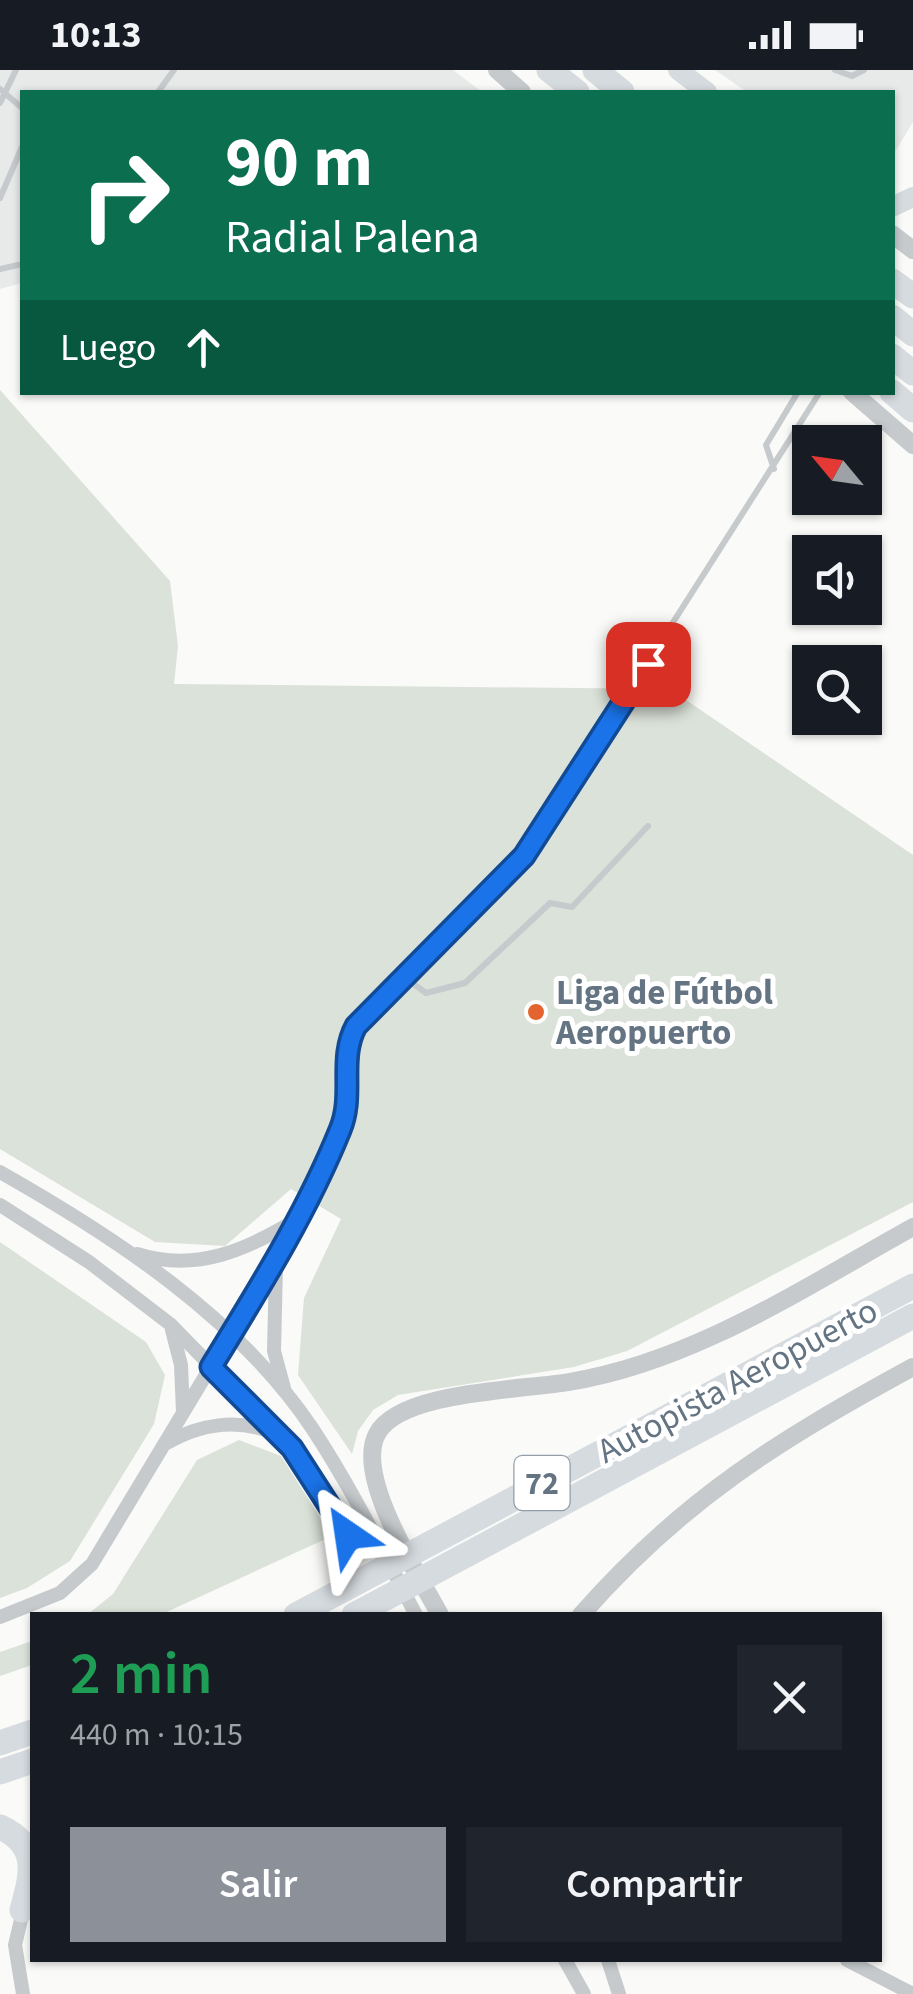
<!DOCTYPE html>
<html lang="es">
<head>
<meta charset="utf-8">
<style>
  :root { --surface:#171b24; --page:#20242c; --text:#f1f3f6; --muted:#9ea1a6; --accent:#8c9099 }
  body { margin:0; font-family:"Source Sans 3",sans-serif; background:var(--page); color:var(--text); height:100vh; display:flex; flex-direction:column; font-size:38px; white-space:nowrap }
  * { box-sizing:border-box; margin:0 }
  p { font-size:32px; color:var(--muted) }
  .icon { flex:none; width:55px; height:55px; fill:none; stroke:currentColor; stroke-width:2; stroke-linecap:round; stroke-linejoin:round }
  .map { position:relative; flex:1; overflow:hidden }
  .panel { position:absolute; left:30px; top:1542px; width:852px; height:350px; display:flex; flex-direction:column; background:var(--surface); border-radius:0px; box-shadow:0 2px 8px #0004 }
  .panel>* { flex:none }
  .top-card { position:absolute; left:20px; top:20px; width:875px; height:305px; border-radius:0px; box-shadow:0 2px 8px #0004; background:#0b6e4f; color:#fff; overflow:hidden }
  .needle { width:65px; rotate:299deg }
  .fabs { position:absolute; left:792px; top:355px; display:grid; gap:20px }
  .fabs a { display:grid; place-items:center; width:90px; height:90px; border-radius:0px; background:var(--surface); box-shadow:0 2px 8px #0004; font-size:50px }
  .pin { position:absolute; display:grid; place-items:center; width:85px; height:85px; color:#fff; margin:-42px; border-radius:20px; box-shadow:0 5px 15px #0006 }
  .me { position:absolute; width:110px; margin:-55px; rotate:328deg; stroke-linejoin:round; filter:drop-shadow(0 0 8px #0008) }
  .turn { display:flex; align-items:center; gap:35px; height:210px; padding:0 40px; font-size:45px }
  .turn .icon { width:130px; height:130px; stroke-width:2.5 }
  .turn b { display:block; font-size:70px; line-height:85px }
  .then { display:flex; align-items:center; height:95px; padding:0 40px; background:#0003; gap:20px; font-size:38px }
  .round { display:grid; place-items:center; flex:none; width:105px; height:105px; border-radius:0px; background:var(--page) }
  .overview { display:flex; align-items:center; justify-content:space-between; height:170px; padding:0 40px }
  h1 { font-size:60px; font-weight:600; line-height:75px; color:#1e9e55 }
  .action { display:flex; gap:20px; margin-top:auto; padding:20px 40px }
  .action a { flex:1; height:115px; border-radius:0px; background:var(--accent); color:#fff; font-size:40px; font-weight:600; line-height:115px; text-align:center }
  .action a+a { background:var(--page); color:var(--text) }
  .status { display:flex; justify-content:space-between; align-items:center; height:70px; padding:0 50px; background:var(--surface); direction:ltr }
  .status svg { height:28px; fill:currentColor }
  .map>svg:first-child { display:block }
  .built { fill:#e8e9e9 }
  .green { fill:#dbe2d9 }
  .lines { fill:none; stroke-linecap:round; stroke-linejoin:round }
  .service { stroke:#c6cacd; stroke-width:6 }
  .minor { stroke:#c6cacd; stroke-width:14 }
  .tertiary { stroke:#c6cacd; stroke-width:18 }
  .secondary { stroke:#d6dbdf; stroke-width:20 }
  .motorway { stroke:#d6dbdf; stroke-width:25 }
  .route-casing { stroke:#114b97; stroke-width:25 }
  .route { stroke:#1a73e8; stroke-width:18 }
  .poi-dot { fill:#e3642f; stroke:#fff; stroke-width:4 }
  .labels { text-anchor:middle; stroke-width:10; stroke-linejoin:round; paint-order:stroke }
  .shield { fill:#fff; stroke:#939ea8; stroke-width:2.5 }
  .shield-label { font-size:32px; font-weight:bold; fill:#657483 }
  .poi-label { font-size:35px; font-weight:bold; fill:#657483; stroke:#fff; text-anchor:start }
  .street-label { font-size:35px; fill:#657483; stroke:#fff }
</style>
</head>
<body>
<div class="status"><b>10:13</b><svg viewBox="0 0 49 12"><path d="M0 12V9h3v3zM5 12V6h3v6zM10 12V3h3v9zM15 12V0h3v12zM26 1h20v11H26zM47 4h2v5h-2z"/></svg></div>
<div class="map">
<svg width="913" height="1924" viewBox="0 0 913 1924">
  <rect width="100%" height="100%" fill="#fafaf8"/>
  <!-- built -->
  <path class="built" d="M0 0H453L482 22H22V213L0 219Z
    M715 0H913V52L893 85 892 22H747Z"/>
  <!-- green -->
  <path class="green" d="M0 320 170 511 178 576 174 614 670 619 913 785V1132L627 1281 574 1297 398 1325 373 1340 358 1361 352 1384 298 1305 304 1228 341 1149 291 1119 225 1176 155 1172 0 1079Z
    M0 1172 146 1272 165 1305 154 1354 70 1491 27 1518 0 1528Z
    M239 1370 281 1386 332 1466 160 1545H87L113 1524 197 1390Z
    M32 1571V1595L0 1606V1582Z"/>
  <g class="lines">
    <!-- service -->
    <path class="service" d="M835 0 852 6 864 0
      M0 19 22 38
      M158 22 174 0
      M0 33 16 0
      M0 128 22 77
      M0 199 18 195
      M774 399 766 375 798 322
      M648 756 572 837 550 833 465 913 426 923 404 907 524 786 820 322
      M301 1147 343 1056 349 1021 347 972 355 956 404 907"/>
    <!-- minor -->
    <path class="minor" d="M0 1102C113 1166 238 1247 312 1358 351 1417 383 1482 416 1545
      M0 1135 89 1192 170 1254 292 1379 347 1465
      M137 1184C197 1203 249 1179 299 1148
      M276 1196 274 1281 284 1318
      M172 1260 181 1295 183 1342
      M165 1374C199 1354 237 1348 274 1363
      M0 1547 60 1523 92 1494 301 1147
      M565 1890 584 1924
      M608 1890 619 1924
      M847 1890 913 1924
      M23 1924 15 1875 24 1837"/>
    <!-- tertiary -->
    <path class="tertiary" d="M497 0 522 22
      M892 164 913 180
      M852 322 913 375
      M440 1545C419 1505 354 1407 377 1364 399 1321 523 1320 569 1312 693 1292 805 1217 913 1157
      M581 1545C683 1429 779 1370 913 1297"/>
    <!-- secondary -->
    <path class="secondary" d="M678 0 707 22
      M892 137 913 127"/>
    <!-- motorway -->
    <path class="motorway" d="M549 0 577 22
      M595 0 622 22
      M892 211 913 226
      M892 247 913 264
      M892 286 913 303
      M892 322 913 340
      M296 1545 913 1216
      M354 1545 913 1246
      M0 1673 32 1662
      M0 1702 32 1691
      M0 1757C40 1775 32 1804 22 1840"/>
  </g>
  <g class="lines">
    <defs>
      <path id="route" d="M348 1465 292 1378 211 1297C258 1220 306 1144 340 1060 355 1025 338 989 356 956L524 786 648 594"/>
    </defs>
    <!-- route casing -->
    <use href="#route" class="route-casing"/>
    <!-- route -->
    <use href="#route" class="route"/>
  </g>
  <!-- markers -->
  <circle class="poi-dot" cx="536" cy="942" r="10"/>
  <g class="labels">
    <!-- shield labels -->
    <rect class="shield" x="514.5" y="1386" width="55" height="54" rx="8"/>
    <g class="shield-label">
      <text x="542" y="1424">72</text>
    </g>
    <!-- poi labels -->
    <g class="poi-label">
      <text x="556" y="934">Liga de Fútbol<tspan x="556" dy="40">Aeropuerto</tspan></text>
    </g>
    <!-- street labels -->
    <g class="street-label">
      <text transform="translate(737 1310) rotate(-28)" y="12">Autopista Aeropuerto</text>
    </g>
  </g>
</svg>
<div class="fabs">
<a><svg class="needle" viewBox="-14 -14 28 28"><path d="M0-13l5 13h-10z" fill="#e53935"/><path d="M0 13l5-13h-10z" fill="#9ea1a6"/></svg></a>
<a><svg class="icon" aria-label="sound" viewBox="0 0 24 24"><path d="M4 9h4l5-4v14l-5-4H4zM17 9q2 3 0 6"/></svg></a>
<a><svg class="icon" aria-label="search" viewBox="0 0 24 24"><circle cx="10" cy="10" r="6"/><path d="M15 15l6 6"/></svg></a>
</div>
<div class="pin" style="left:648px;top:594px;background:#d93025"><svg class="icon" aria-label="arrive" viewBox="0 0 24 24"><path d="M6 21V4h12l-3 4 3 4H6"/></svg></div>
<svg class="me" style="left:348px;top:1465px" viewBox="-20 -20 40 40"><path d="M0-17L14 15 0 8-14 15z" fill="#1a73e8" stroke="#fff" stroke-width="4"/></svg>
<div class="top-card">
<div class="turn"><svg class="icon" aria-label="right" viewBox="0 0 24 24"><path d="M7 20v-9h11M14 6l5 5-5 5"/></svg><div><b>90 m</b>Radial Palena</div></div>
<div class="then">Luego<svg class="icon" aria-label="ahead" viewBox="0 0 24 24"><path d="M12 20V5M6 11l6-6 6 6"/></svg></div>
</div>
<section class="panel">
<div class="overview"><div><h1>2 min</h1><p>440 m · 10:15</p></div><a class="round"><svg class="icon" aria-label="close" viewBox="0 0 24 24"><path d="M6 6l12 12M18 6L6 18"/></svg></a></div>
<div class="action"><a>Salir</a><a>Compartir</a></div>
</section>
</div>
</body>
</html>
